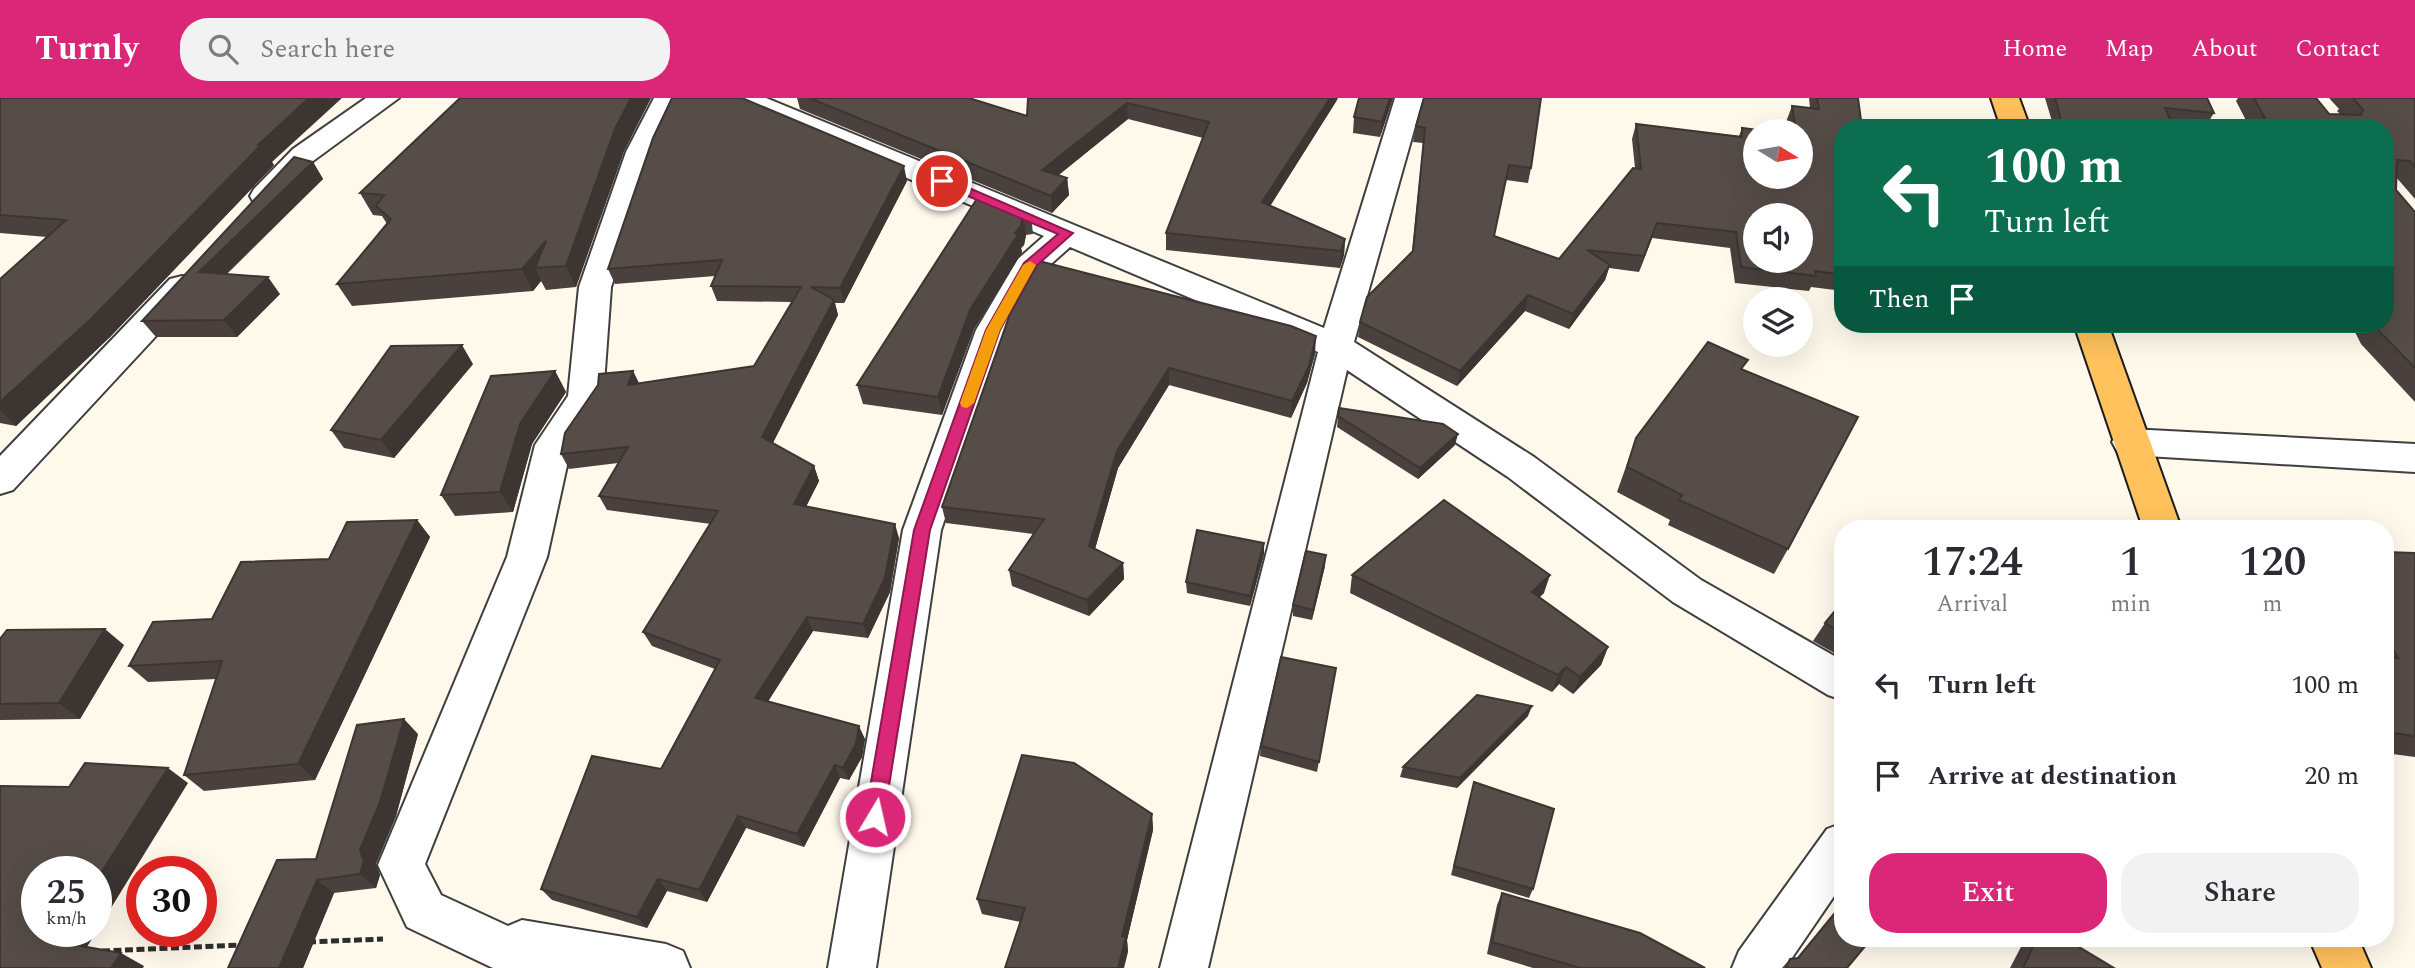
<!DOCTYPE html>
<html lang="en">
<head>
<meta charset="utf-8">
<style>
  :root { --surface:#fff; --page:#f2f2f3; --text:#2b2b33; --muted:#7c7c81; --accent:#db2777 }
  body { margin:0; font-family:Spectral,serif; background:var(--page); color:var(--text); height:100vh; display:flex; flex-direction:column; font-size:26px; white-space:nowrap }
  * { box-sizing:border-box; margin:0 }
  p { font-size:23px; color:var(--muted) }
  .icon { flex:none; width:38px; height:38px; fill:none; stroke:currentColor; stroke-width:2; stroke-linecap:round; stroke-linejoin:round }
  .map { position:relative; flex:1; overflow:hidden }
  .panel { position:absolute; left:1834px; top:422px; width:560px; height:427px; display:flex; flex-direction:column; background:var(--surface); border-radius:28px; box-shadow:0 7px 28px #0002 }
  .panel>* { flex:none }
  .hud { position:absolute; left:1834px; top:21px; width:560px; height:214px; border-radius:28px; box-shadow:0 7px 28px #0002; background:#0b6e4f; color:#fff; overflow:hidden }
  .needle { width:46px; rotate:101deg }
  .fabs { position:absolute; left:1743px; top:21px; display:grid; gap:14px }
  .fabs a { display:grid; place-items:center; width:70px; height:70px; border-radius:50%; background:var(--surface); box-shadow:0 7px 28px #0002; font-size:35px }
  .speed { position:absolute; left:21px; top:758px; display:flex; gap:14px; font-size:35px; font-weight:700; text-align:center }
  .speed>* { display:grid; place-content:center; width:91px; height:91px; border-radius:50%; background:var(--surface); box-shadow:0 7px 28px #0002; line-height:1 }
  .speed small { font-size:18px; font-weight:400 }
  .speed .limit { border:10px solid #d22; background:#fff; color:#111 }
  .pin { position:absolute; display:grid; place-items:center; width:60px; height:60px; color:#fff; margin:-30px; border:4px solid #fff; border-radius:50%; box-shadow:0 2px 7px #0007 }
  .me { position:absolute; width:77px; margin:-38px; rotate:9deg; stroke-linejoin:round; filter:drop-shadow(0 0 5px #0008) }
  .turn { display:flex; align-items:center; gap:24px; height:147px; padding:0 35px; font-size:32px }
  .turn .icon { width:91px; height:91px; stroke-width:2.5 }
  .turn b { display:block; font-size:49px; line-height:60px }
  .then { display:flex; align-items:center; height:66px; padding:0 35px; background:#0003; gap:14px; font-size:26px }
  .eta { display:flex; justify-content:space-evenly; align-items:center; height:119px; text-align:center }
  .eta b { font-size:42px; font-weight:600; line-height:49px }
  .button { display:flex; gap:14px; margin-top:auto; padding:14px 35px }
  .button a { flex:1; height:80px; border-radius:28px; background:var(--accent); color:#fff; font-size:28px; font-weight:600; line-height:80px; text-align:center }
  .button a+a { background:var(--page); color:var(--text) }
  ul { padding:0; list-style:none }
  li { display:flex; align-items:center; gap:21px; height:91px; padding:0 35px }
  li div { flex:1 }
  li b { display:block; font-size:26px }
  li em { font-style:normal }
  header { display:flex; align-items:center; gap:42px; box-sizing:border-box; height:98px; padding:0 35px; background:var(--accent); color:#fff }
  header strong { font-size:33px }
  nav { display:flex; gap:38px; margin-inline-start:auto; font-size:24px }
  .search { width:490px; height:63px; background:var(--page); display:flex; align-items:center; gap:18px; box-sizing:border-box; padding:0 24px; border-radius:28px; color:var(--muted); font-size:26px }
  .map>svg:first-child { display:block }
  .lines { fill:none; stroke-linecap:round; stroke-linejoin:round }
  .minor-casing { stroke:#3f3f3f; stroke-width:4 }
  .major-casing { stroke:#1d1d1d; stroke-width:4 }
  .path { stroke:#2e2e2e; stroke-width:5; stroke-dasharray:8 3.5; stroke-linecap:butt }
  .minor { fill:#fff; fill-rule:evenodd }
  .major { fill:#ffc25c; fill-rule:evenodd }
  .wall { fill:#4a413e }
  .shaded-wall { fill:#3c3532 }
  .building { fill:#564c48; stroke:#3c3532; stroke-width:2; fill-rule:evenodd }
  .route { fill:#db2777; stroke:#8e194d; stroke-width:2 }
  .slow { fill:#f59e0b }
</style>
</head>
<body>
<header>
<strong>Turnly</strong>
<div class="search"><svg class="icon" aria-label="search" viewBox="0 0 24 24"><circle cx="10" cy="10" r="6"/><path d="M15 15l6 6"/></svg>Search here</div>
<nav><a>Home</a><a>Map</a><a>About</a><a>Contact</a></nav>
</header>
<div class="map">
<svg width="2415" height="870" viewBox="0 0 2415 870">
  <rect width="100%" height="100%" fill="#fff9ec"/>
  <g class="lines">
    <defs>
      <path id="minor" d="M366 0H399L313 63 276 105 265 107 254 105 250 98 254 91 293 51Z
        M654 0H682L656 54 611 189 603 300 571 349 547 459 425 766 441 797 508 828 522 822 666 846 683 853 690 870H493L407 829 378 767 507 459 535 347 568 298 579 189 626 54Z
        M728 0H766L1324 230 1395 0H1423L1354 244 1534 359 1701 482 1843 563V602L1828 597 1673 504 1508 379 1347 272 1208 870H1160L1318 254 1070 149 1042 174 1010 232 941 432 876 870H828L903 432 976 232 1018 161 1044 138 732 6Z
        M182 178 194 181 198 189 194 197 13 392 0 396V358L170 181Z
        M2130 331 2415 346V374L2130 357 2117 353 2112 344 2117 335Z
        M1843 725V785L1785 870H1732L1739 853 1827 731Z"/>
      <path id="major" d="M1991 0H2019L2030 30H2001Z
        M2074 226H2108L2181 430H2143Z
        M2309 840H2358L2371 870H2322Z"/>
    </defs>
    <!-- minor casing -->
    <use href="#minor" class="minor-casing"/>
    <!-- major casing -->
    <use href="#major" class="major-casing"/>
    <!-- path -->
    <path class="path" d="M308 844 383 841
      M102 853 243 847"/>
    <!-- minor -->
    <use href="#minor" class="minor"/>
    <!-- major -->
    <use href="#major" class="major"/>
  </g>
  <!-- wall -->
  <path class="wall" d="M0 0 272 64 274 67 110 239 16 328 0 325V181L47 139 0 135Z
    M476 0H651L624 53 576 189 546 192 541 183 533 193 352 208 337 186 387 126 382 118 373 117 360 95Z
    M797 0H969L1027 18 1028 0 1337 2 1270 108 1345 141 1344 157 1340 170 1166 152V135L1203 40 1128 21 1058 77 1067 80 1069 97 1052 115 800 11Z
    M1393 0 1380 39 1353 35 1354 19Z
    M1424 0 1531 70 1528 85 1506 82 1494 138 1559 161 1635 70 1632 41 1636 26 1739 38 1742 30 1755 79 1801 33H1788L1786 24 1792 8 1810 10 1809 0H1858L1843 30V193L1811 189 1809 193 1735 185 1730 150 1652 140 1639 174 1609 170 1605 182 1569 231 1525 213 1457 288 1358 239 1360 224 1412 154 1423 45 1413 44 1416 28Z
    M2045 0H2207L2214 15 2207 26 2170 23 2174 30H2054Z
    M2238 0H2254L2329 16H2340L2337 13 2339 11 2329 0H2415V101L2396 79V92L2415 114V304L2361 246 2351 226H2385V30H2250L2236 3Z
    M313 64 323 81 227 176 280 196 237 239H156L142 223Z
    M907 83 844 205H835L838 217 773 345 814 368 819 383 806 408 899 440 890 494 868 540 813 533 768 603 865 641 862 659 849 682 840 680 804 749 746 730 707 804 667 793 647 830 552 802 541 791 661 671 715 571 652 548 643 534 711 426 607 412 599 398 618 365 569 371 561 356 633 273 639 285 754 268 792 204 717 203 711 188 715 178 615 186 608 171Z
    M980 96 1031 117 1033 136 1026 137 1024 147 1021 150 1022 154 974 231 942 317 863 306 857 287Z
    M1010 216 1315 256 1307 285 1291 320 1169 287 1118 370 1095 451 1123 465 1124 481 1089 518 1012 488 1009 472 1033 436 946 425 942 409Z
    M473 266 394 360 344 350 331 332Z
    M1744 272 1788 451 1774 476 1668 427 1670 422 1617 394 1636 340Z
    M555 273 566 294 532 346 513 414 455 418 441 397Z
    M1338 318 1455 347 1418 381 1337 329Z
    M417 422 430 439 315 682 204 693 184 677 216 581 148 584 129 568 212 521 329 461Z
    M2385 454 2415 455V659L2385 655Z
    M1264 456 1250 508 1187 495 1186 484Z
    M1325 468 1312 522 1293 518V507Z
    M1352 477 1544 495 1539 499 1608 549 1601 567 1573 596 1559 586 1552 594 1350 495Z
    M1843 503V560L1813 543 1825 525Z
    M0 541 124 547 80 621 0 622Z
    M1336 570 1317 674 1260 658 1261 648Z
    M1528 618 1457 690 1400 679 1403 669Z
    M418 636 396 718 376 766 380 777 376 790 334 795 303 870H228Z
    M1474 684 1533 791 1529 800 1451 777Z
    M1152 716 1153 732 1127 842 1128 854 1021 824 982 816 977 801Z
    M1502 795 1705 870H1533L1487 856 1497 807Z
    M1843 804V840L1847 870H1782L1790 861 1797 860Z
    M2027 840H2064L2114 870H2010L2024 843Z"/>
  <!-- shaded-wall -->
  <path class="shaded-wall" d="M309 0H342L272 64 274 67 110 239 16 328 0 312V304L258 47Z
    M631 0H651L624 53 576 189 566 168 615 31Z
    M1330 0H1338L1337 2 1262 121V104Z
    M1390 0H1393L1380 39 1382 24Z
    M1127 5 1128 21 1044 89 1042 72Z
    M313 64 323 81 211 190 199 174Z
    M904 68 907 83 844 205 840 190Z
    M1067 80 1069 97 1052 115 1051 98Z
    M1023 118 1026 137 1024 147 1021 150 1022 154 974 231 942 317 938 299 970 212 1015 135Z
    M1657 125 1652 140 1639 174 1644 158Z
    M1345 141 1344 157 1340 170 1341 153Z
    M546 143 535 170 541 183 533 193 522 171Z
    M1610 167 1605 182 1569 231 1573 216Z
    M268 179 280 196 237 239 224 222Z
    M1528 197 1525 213 1457 288 1460 273Z
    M834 202 838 217 768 354 762 339Z
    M1316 238 1315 256 1307 285 1291 320 1292 303Z
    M462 247 473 266 394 360 381 342Z
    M1169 270V287L1118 370 1091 465 1089 448 1117 353Z
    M555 273 566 294 532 346 513 414 500 394 520 326Z
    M633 273 640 288 628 287Z
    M1458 336 1455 347 1418 381 1420 370Z
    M814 368 819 383 800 421 794 406Z
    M417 422 430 439 315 682 298 666Z
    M895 426 899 440 890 494 868 540 863 526Z
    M1264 445V456L1250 508V498Z
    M1326 457 1325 468 1312 522 1313 512Z
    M1123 465 1124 481 1089 518 1087 502Z
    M1550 477 1544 495 1527 512 1532 494Z
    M807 519 813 533 762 613 755 600Z
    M105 531 124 547 80 621 59 605Z
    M1608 549 1601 567 1573 596 1580 579Z
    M1566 569 1559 586 1552 594 1558 577Z
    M1532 608 1528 618 1457 690 1460 680Z
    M404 621 418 636 396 718 376 766 380 777 376 790 360 776V752Z
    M859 628 865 641 862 659 849 682 843 670Z
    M835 667 840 680 804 749 797 736Z
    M168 670 188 685 82 857 58 844 65 833H96V783Z
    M1152 716 1153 732 1127 842 1128 854 1124 870H1118L1122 838Z
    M738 718 746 730 707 804 699 792Z
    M658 781 667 793 647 830 637 819Z
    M317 782 334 795 303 870H279Z
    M121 855 144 868 143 870H111Z"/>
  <!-- building -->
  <path class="building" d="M0 0H309L258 47H261L92 220 0 304V181L66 122 0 117Z
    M460 0H631L615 31 566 168 535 170 546 143 522 171 337 186 391 121 376 108 384 97 360 95Z
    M672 0H742L904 68 840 190 811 189 834 202 762 339 814 368 794 406 895 426 885 480 863 526 807 519 755 600 859 628 856 646 843 670 835 667 797 736 738 718 699 792 658 781 637 819 541 791 592 658 661 671 720 562 643 534 718 413 599 398 628 349 561 356 565 335 598 287 599 276 633 273 628 287 754 268 801 189 711 188 722 162 608 171 653 40Z
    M809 0H969L1027 18 1028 0H1330L1262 104 1345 141 1341 153 1166 135 1209 24 1127 5 1042 72 1067 80 1051 98Z
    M1359 0H1390L1382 24 1354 19Z
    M1424 0H1541L1531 70 1509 67 1494 138 1559 161 1633 70 1641 71 1636 26 1742 39V30L1765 33H1755V79H1801V33H1796L1792 8 1819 11 1817 0H1858L1862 30H1843V177L1815 173 1816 178 1741 169 1736 134 1657 125 1644 158 1587 152 1610 167 1573 216 1528 197 1460 273 1360 224 1367 199 1413 153 1425 30 1416 28ZM1755 117H1801V163H1755Z
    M2055 0H2207L2214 15 2165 10 2174 30H2063Z
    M2254 0H2316L2329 16 2361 17 2363 12 2353 0H2415V69L2410 63 2397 62 2396 92 2415 114V270L2376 230 2374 226H2385V30H2270Z
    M294 59 313 64 199 174 268 179 224 222 142 223Z
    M980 96 1031 117 1023 118 1021 128 1015 135H1019L970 212 938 299 857 287Z
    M1039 163 1291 228 1316 238 1309 268 1292 303 1169 270 1117 353 1089 448 1123 465 1087 502 1009 472 1044 421 942 409 1010 216Z
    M1708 244 1748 262 1741 271 1858 319 1788 451 1679 402 1682 397 1627 369 1636 340Z
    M462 247 381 342 331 332 391 248Z
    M555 273 520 326 500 394 441 397 491 278Z
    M1339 310 1443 326 1458 336 1420 370 1338 318Z
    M1444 402 1550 477 1532 494 1608 549 1580 579 1566 569 1558 577 1352 477Z
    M417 422 298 666 184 677 222 563 129 568 153 524 212 521 241 464 329 461 347 424Z
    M1197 432 1264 445 1250 498 1186 484Z
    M1306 453 1326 457 1313 512 1293 507Z
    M2385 454 2415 455V638L2385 634V558L2398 560 2385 536Z
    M1843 503V535L1825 525Z
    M105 531 59 605 0 606V541L7 532Z
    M1281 559 1336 570 1319 664 1261 648Z
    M1477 597 1532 608 1460 680 1403 669Z
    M404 621 380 704 360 752 364 763 360 776 317 782 279 870H228L277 762 316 761 357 627Z
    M1022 657 1074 665 1152 716 1122 838 1126 839 1118 870H1005L1025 810 977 801Z
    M85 665 168 670 96 783V774H37V833H65L58 844 121 855 111 870H0V688L69 689Z
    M1474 684 1554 711 1533 791 1454 768Z
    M1502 795 1640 835 1705 870H1580L1492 844Z
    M1843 805V840H1872L1847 870H1786L1790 861 1798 860Z
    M2037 840H2064L2114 870H2023Z"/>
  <!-- route -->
  <path class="route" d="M937 80H946L1073 135 1034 170 1000 232 930 432 884 719 881 725 875 727 868 725 865 719 914 432 986 232 1024 165 1058 136 937 85Z"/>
  <!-- slow -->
  <path class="slow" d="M1030 163 1036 167 1000 232 974 305 967 310 962 309 960 305 986 232 1023 167Z"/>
</svg>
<div class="fabs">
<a><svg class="needle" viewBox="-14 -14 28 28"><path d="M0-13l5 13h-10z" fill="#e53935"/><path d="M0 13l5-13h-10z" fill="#7c7c81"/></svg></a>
<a><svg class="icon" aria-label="sound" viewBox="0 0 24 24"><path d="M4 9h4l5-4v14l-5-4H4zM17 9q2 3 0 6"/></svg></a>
<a><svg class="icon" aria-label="layers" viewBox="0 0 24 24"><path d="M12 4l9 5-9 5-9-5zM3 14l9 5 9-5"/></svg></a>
</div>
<div class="speed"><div>25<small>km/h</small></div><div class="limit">30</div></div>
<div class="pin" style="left:942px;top:83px;background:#d93025"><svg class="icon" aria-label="arrive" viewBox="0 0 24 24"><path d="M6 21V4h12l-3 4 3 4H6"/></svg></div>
<svg class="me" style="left:875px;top:719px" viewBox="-20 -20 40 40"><circle r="17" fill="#db2777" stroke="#fff" stroke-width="3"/><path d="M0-11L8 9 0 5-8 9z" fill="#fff"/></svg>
<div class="hud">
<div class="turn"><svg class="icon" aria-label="left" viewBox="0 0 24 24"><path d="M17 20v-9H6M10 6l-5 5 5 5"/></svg><div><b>100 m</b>Turn left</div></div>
<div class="then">Then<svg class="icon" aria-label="arrive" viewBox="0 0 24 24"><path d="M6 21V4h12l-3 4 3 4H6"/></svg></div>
</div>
<section class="panel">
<div class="eta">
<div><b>17:24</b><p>Arrival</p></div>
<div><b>1</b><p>min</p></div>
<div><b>120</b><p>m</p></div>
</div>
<ul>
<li><svg class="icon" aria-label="left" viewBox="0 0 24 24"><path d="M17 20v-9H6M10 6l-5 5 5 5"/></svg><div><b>Turn left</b></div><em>100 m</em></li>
<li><svg class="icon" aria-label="arrive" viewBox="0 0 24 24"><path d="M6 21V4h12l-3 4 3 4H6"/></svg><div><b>Arrive at destination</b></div><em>20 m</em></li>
</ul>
<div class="button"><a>Exit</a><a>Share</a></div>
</section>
</div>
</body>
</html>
